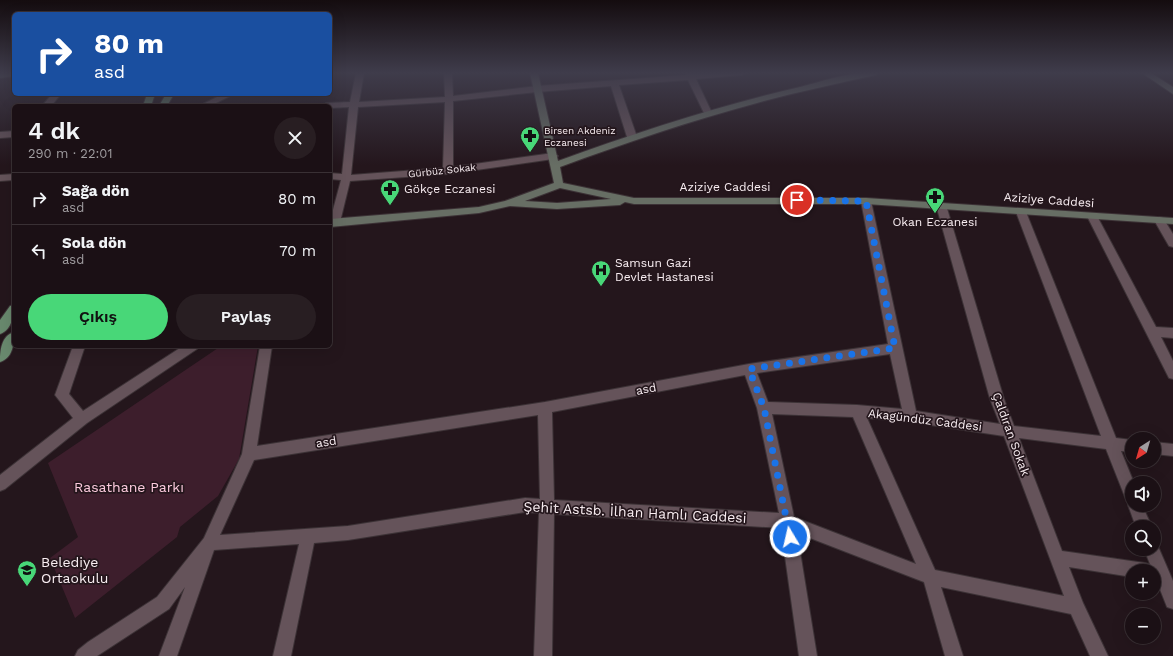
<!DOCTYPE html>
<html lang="tr">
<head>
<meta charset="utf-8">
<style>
  :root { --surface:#1b1015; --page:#281e22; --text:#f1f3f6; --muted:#a09da0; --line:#393034; --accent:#48d778 }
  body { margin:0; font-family:"Work Sans",sans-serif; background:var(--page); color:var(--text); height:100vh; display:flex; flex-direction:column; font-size:15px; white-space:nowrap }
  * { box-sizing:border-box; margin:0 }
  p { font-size:13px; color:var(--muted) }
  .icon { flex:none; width:22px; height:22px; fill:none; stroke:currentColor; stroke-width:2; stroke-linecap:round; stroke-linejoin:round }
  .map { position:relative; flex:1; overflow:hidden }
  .panel { position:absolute; left:12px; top:104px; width:320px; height:244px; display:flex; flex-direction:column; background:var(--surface); border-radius:6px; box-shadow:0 4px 16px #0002,0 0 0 1px var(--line) }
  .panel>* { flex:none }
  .hud { position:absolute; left:12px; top:12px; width:320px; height:84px; border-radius:6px; box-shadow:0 4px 16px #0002,0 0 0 1px var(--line); background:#1a4fa0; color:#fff; overflow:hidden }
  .needle { width:26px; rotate:217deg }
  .fabs { position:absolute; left:1125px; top:432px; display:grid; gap:8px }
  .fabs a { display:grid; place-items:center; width:36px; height:36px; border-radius:50%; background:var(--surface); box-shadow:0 4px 16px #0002,0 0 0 1px var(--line); font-size:20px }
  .pin { position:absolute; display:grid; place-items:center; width:34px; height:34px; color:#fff; margin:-17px; border:2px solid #fff; border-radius:50%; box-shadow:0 1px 4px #0007 }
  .me { position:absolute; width:44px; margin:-22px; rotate:351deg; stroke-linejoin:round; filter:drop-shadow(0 0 3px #0008) }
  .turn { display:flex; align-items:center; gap:14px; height:84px; padding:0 16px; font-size:18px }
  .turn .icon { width:52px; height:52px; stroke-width:2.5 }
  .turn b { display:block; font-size:28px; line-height:34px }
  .round { display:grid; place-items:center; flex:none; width:42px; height:42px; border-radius:21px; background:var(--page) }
  .headline { display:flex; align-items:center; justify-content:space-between; height:68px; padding:0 16px }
  h1 { font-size:24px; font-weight:600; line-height:30px }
  .button { display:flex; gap:8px; margin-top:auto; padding:8px 16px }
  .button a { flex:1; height:46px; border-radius:24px; background:var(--accent); color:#111; font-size:16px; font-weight:600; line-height:46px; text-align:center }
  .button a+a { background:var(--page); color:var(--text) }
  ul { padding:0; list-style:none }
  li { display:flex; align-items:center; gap:12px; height:52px; padding:0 16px; border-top:1px solid var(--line) }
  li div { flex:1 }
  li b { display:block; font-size:15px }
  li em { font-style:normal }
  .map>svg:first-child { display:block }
  .green { fill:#3d1e2c }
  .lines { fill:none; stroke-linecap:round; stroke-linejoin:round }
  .street-casing { stroke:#3c3236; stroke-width:2 }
  .secondary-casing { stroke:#3c3236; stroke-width:2 }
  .primary-casing { stroke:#3c3236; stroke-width:2 }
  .street { fill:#65535a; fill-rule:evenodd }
  .secondary { fill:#676e64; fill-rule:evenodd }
  .primary { fill:#69896e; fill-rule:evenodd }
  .route { stroke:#1a73e8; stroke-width:7; stroke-dasharray:0 12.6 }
  .labels { text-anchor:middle; stroke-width:3.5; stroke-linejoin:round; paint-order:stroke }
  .far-poi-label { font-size:10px; fill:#f9eef2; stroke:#24161c; text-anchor:start }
  .far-street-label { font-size:10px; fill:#f9eef2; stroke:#24161c }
  .street-label { font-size:12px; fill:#f9eef2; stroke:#24161c }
  .poi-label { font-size:12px; fill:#f9eef2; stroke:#24161c; text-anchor:start }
  .near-park-label { font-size:14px; fill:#fccadd; stroke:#24161c }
  .near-street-label { font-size:14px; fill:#f9eef2; stroke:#24161c }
  .near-poi-label { font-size:14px; fill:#f9eef2; stroke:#24161c; text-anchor:start }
</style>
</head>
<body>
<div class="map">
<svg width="1173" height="656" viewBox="0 0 1173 656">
  <rect width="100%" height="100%" fill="#24161c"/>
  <!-- green -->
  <path class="green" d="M221 346H258L239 459 218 496 180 527 177 537 75 618 50 558 78 537 48 463Z"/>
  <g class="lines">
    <defs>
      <path id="street" d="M356 73H364L359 102 445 97 444 73H452L453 96 537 86 686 75 685 73H693L694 74 746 73 742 75 696 79 712 113 708 116 704 113 688 80 619 85 637 137 632 140 627 137 611 86 537 92 453 101V167L553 153 558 156 553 159 448 174 350 181 340 222 335 225 331 224 330 221 341 180 330 179V173L342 174 349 107 330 108V106H322L326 103 350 102ZM445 102 443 168 351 175 358 107Z
        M52 94H61L51 106H42Z
        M223 94H234L210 106H199Z
        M14 131V137L0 138V132Z
        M14 174V180L0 181V175Z
        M866 198 871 201 916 411 1000 424 990 399 936 205 941 202 946 205 1004 399 1014 426 1101 436 1016 212 1021 209 1026 212 1116 438 1132 440V452L1121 451 1134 483H1132V505H1142L1152 527H1136L1128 505 1129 503 1125 497 1106 449 1019 438 1062 551 1145 563 1151 565 1153 571H1132V577L1069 567 1083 603 1108 656H1090L1071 614 941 587 963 656H945L924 582 797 533 817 656H799L781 528 554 514 552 656H534L539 513 525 512 348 540 314 543 291 656H273L299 544 214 550 177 656H159L185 587 169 609 97 656H75L78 650 88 642 157 597 204 538 242 454 260 346H272L257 446 545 402 749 364 888 344 861 201ZM890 354 902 409 857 405 768 402 757 373ZM745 375 757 408 779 513 554 500 552 412ZM772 414 853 417 916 564 794 517ZM538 415 540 499 525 498 348 526 220 535 254 460ZM867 418 910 422 1004 436 1064 596 935 570Z
        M1092 213 1097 216 1156 327 1173 328V338L1161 337 1173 361V379L1169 378 1087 216Z
        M1159 217 1163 218 1173 234V247L1169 246 1154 220Z
        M73 346H85L69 394 83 411 183 346H199L197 349 87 423 5 489 0 491V475L73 418 55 395Z
        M1154 442 1173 444V456L1154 454Z
        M1154 542 1157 544 1173 581V609L1167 607 1144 549H1154Z"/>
      <path id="secondary" d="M14 73V76L0 78V74Z
        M530 73H538L558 161C638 132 718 106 800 87 824 81 851 71 877 73L876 75C836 84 796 92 757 103 690 121 625 143 560 167L563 183 634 198H866L1173 218V224L866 204H634L625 202 620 205 557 209 510 206 479 213 330 227V219L479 207 505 201 554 183ZM560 188 611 199 557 203 525 201Z
        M1142 73H1151L1173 87V94Z"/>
      <path id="primary" d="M147 94H155L151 106H143Z
        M166 94H174L167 106H159Z
        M14 305C14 315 12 330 0 334V320L10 306Z
        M14 332C14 344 13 358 0 362 0 351 1 336 14 332Z"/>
    </defs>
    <!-- street casing -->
    <use href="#street" class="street-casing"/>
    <!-- secondary casing -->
    <use href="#secondary" class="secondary-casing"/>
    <!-- primary casing -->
    <use href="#primary" class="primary-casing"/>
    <!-- street -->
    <use href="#street" class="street"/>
    <!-- secondary -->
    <use href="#secondary" class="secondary"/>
    <!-- primary -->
    <use href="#primary" class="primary"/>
  </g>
  <!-- sky -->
  <linearGradient id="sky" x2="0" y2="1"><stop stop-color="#140c0f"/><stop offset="0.44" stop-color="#3f3c4b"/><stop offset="1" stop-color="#3f3c4b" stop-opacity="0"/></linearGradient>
  <rect width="1173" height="165" fill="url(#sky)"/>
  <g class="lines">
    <!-- route -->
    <path class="route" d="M790 537 764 408 749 369 895 348 866 201 797 200"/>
  </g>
  <!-- icons -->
  <defs>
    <symbol id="pharmacy-pin" viewBox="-11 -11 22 30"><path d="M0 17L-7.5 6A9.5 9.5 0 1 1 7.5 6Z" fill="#48d778" stroke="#24161c"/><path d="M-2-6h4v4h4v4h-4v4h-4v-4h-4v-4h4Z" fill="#111"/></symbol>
    <symbol id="hospital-pin" viewBox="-11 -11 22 30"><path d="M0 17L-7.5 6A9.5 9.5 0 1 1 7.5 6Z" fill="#48d778" stroke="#24161c"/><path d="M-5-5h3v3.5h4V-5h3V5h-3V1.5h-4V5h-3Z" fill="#111"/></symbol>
    <symbol id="school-pin" viewBox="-11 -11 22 30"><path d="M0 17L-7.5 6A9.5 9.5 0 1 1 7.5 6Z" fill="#48d778" stroke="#24161c"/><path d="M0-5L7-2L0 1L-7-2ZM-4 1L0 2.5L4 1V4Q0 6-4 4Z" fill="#111"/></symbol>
  </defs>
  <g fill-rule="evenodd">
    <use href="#pharmacy-pin" x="519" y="125" width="22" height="30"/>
    <use href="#pharmacy-pin" x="379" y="178" width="22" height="30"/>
    <use href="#pharmacy-pin" x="924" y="186" width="22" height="30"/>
    <use href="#hospital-pin" x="590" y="259" width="22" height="30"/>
    <use href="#school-pin" x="16" y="559" width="22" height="30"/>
  </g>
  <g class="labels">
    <!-- far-poi labels -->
    <g class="far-poi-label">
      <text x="544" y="134">Birsen Akdeniz<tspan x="544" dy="12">Eczanesi</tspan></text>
    </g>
    <!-- far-street labels -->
    <g class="far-street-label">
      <text transform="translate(442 170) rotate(-6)" y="4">Gürbüz Sokak</text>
    </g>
    <!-- street labels -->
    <g class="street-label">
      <text x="725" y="191">Aziziye Caddesi</text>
      <text transform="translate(1049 200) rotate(4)" y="4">Aziziye Caddesi</text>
      <text transform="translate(646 389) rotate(-11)" y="4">asd</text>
      <text transform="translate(925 420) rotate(7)" y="4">Akagündüz Caddesi</text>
      <text transform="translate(1011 434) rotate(70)" y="4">Çaldıran Sokak</text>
      <text transform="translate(326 442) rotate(-9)" y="4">asd</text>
    </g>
    <!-- poi labels -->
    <g class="poi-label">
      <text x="404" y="193">Gökçe Eczanesi</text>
      <text x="935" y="226" text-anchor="middle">Okan Eczanesi</text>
      <text x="615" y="267">Samsun Gazi<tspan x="615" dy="14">Devlet Hastanesi</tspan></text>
    </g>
    <!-- near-park labels -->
    <g class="near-park-label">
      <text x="129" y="492">Rasathane Parkı</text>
    </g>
    <!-- near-street labels -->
    <g class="near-street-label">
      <text transform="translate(635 512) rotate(3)" y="5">Şehit Astsb. İlhan Hamlı Caddesi</text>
    </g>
    <!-- near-poi labels -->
    <g class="near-poi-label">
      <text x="41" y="567">Belediye<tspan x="41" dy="16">Ortaokulu</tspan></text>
    </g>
  </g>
</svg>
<div class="fabs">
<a><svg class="needle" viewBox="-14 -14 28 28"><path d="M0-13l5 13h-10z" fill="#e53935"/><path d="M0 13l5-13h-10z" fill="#a09da0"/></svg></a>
<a><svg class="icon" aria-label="sound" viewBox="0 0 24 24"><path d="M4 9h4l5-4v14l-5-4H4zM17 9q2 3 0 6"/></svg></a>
<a><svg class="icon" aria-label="search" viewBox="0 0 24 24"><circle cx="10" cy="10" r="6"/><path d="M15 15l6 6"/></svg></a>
<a>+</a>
<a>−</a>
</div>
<div class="pin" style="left:797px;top:200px;background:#d93025"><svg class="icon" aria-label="arrive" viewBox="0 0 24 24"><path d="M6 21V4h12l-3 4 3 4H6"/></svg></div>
<svg class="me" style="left:790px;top:537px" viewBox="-20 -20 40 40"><circle r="17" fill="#1a73e8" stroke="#fff" stroke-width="3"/><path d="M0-11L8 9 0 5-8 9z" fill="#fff"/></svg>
<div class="hud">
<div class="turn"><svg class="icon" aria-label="right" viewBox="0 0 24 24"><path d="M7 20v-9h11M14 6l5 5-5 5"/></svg><div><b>80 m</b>asd</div></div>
</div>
<section class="panel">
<div class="headline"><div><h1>4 dk</h1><p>290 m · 22:01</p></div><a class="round"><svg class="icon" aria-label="close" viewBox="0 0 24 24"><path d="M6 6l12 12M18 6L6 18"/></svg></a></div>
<ul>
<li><svg class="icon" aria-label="right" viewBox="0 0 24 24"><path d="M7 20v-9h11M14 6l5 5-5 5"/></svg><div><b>Sağa dön</b><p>asd</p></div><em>80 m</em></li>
<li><svg class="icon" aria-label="left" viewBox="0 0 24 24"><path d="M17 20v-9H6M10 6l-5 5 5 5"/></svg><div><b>Sola dön</b><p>asd</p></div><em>70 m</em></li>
</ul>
<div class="button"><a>Çıkış</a><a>Paylaş</a></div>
</section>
</div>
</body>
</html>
